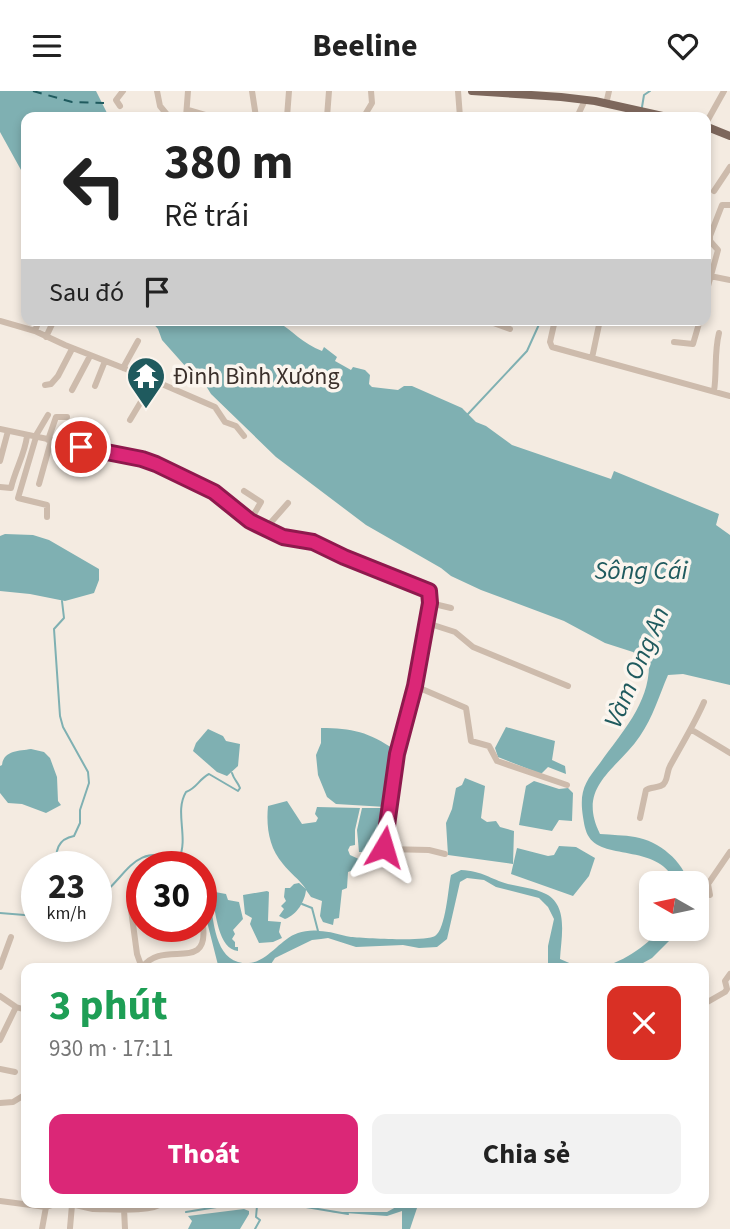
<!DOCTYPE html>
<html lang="vi">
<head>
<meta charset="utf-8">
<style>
  :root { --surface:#fff; --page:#f2f2f2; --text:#222; --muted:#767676; --accent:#db2777 }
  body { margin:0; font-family:"Source Sans 3",sans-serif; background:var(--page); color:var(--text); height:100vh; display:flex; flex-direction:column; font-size:26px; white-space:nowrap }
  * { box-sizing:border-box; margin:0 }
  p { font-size:23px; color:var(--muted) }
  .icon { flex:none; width:38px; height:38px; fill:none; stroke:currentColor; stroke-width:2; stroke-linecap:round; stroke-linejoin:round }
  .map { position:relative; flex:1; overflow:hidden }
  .drawer { position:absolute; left:21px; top:872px; width:688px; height:245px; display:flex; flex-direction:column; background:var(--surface); border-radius:14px; box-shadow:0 4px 10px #0003 }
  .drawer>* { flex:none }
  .top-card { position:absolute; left:21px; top:21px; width:690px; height:214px; border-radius:14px; box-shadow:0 4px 10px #0003; background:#fff; color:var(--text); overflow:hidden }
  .needle { width:46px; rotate:279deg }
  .fabs { position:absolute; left:639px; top:780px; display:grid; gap:14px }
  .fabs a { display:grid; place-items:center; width:70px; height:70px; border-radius:14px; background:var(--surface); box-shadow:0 4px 10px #0003; font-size:35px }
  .speed { position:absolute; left:21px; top:760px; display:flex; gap:14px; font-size:35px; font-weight:700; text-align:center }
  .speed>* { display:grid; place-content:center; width:91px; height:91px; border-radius:50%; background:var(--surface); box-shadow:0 4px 10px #0003; line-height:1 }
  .speed small { font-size:18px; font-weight:400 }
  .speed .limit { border:10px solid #d22; background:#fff; color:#111 }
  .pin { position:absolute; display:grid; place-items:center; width:60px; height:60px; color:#fff; margin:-30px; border:4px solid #fff; border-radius:50%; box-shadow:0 2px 7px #0007 }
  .me { position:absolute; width:77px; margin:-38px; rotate:7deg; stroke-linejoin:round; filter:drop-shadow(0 0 5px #0008) }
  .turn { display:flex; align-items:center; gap:24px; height:147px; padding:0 28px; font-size:32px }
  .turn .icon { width:91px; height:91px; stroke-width:2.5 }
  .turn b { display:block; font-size:49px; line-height:60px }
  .then { display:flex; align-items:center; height:66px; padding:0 28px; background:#0003; gap:14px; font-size:26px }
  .round { display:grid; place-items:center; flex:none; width:74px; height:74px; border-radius:14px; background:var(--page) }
  .summary { display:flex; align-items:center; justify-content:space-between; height:119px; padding:0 28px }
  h1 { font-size:42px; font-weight:700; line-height:52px; color:#1e9e55 }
  .button { display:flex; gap:14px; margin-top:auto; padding:14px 28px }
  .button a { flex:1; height:80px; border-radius:14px; background:var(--accent); color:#fff; font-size:28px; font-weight:700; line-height:80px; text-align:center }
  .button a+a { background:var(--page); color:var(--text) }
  header { display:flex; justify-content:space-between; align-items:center; height:91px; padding:0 28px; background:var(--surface); font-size:32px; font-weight:700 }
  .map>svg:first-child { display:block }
  .water { fill:#7fb0b2 }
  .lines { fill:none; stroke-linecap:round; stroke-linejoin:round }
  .stream { stroke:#7fb0b2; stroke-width:2 }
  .ferry { stroke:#1f5a5e; stroke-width:2; stroke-dasharray:9 7; stroke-linecap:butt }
  .minor { stroke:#cdbbac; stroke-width:6 }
  .major { stroke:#7d675c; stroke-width:8 }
  .route-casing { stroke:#8e194d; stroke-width:18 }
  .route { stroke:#db2777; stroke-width:12 }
  .labels { text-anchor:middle; stroke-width:7; stroke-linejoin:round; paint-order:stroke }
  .poi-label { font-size:24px; fill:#3b302b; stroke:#fbf5ee; text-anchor:start }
  .water-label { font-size:26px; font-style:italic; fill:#1f5a5e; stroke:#fbf5ee }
</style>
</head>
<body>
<header><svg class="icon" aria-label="menu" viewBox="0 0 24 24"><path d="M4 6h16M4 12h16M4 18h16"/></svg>Beeline<svg class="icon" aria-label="heart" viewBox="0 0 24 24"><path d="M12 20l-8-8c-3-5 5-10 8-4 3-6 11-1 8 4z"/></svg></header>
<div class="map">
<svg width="730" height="1138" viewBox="0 0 730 1138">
  <rect width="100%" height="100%" fill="#f4ebe1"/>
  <!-- water -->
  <path class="water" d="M0 0H96L109 26H26V88L0 41Z
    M150 229H275C292 239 303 253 322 260L324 256 337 266 335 270 351 279 353 276 365 279 370 284 369 293 372 296 398 299 404 295H412L462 317 476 331 486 335 512 354 611 388 614 380 719 423 716 434 730 444V594L683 583 668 584C659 605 653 626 640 645 617 679 576 695 600 743 612 744 624 744 635 746 659 750 683 770 689 793H676C661 752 604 770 589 746 585 740 584 732 583 726 579 700 585 691 600 672 622 641 650 612 649 572L633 561 605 552 564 530 481 499 451 485 441 477 366 434 276 366 211 303 203 290 186 276 162 249 158 238Z
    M5 443 33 444 49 449 99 478V489L94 502 65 510 30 503 0 500V445Z
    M506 636 555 650 552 669 565 675 566 683 548 676 541 683 498 666 495 657Z
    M321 637C352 637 369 641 395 659L386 716 336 713 327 706 318 684 316 664 321 652Z
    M208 638 223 645 226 650 240 653 238 675 227 685 217 681 193 660 196 652Z
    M31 658 44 661 50 667 57 686 58 710 61 714 46 722 22 713 8 712 0 702V675L2 674C4 659 19 660 31 658Z
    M465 687 485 695 481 727 487 731 496 730 500 736 514 740 513 773 448 764 446 732 452 718 456 697 462 694Z
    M534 690 559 698 568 697 573 702 572 730 559 729 552 740 519 734 526 695Z
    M287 710 302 733 316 731 318 727 315 723 317 716 360 717 355 739V754L350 755 348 759 350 764 363 770 361 779 356 778 348 781 347 797 342 799 339 827 334 828 333 834 323 831 320 825 322 810 311 806 306 799C305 810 297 824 285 828L279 825 284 818 281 815 286 810 284 806 285 797H290L294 793 299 792 306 798C299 788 290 782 283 773 269 757 266 736 268 715Z
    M362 717H385L381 747 378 751V761H359L357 739Z
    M559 755 576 756 595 767 589 785 573 805 511 783 517 757 548 765 554 764Z
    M461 779C483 780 490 788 508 793 521 796 534 797 546 803 569 815 561 847 560 868L581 877H548V855L554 828 548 816 539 807 496 796 484 789 467 787 460 791 447 848 437 856 419 857 403 854 356 856 328 847 321 848 312 849 275 867 271 873 263 877H222L218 874 201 807V805L209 801C213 822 213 864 238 871 264 879 277 849 298 842 304 840 313 839 319 840 329 840 340 844 351 846 364 847 426 851 435 845 446 838 448 797 451 784Z
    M267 800 269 801 268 830 281 831 279 841 282 847 273 851 259 852 250 833 252 827 245 823 243 804Z
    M215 801 226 803 228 809 239 811 243 828 233 839 235 843 232 848 235 851V856H238V860C218 858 216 822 212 805Z
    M660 838H681L652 867 634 877H597C620 873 646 856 660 838Z
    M405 1111H419L410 1138H402V1120L387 1125 331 1121H387Z
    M244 1118 249 1120V1123L240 1138H188L192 1130 188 1125Z"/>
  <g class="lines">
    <!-- stream -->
    <path class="stream" d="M642 16 644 4 650 0
      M468 323 527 260 541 229
      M179 768C189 746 174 721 186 701 197 697 199 688 209 683L238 700 240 697C238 691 234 689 232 682
      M58 775C54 760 58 748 74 745L80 732V719L89 692 88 681 63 636 60 625 54 538 64 527 62 510
      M96 809C129 785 131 752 179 768L182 775
      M302 813 312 817 318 840
      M0 822 37 825
      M276 1111 348 1123
      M186 1121 229 1114 257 1115 262 1111
      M255 1138 260 1129 256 1126 257 1115"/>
    <!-- ferry -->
    <path class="ferry" d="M33 0 72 11 104 12"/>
    <!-- minor -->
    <path class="minor" d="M157 0 160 15 169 26
      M252 0 256 26
      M458 0 460 26
      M606 13 609 0
      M120 15 116 9 123 0
      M188 19 212 26
      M366 22 372 12 371 0
      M186 26 188 0
      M287 26 289 0
      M327 26 329 0
      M577 26 585 9
      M705 34 724 0
      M714 100 730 76
      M710 185 730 189
      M705 206 718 159 710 150V145L722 114H730
      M485 229 510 238
      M555 229 550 251 552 256 730 305
      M0 230 35 240 65 254 141 284 215 316 225 331 236 335 244 345
      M35 240 39 229
      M46 246 54 229
      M674 251 693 253 700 229
      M592 267 600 229
      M123 277 138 250
      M141 284 149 270
      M45 294 51 293 58 285 72 258
      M95 295 105 270
      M72 299 90 265
      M714 300C717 281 714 262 719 242
      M130 329 154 289
      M0 338 142 368 214 401 250 430 283 446 313 451 392 486 427 497C440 516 403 637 397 665 391 695 385 726 384 756L386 758 429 759 445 763
      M35 346 48 324
      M36 346 18 407 47 414V426
      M48 349 56 326H67
      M0 370 8 340
      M39 393 51 350
      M0 396 11 397C15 379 25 363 27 345
      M244 400 261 411 250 430
      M266 437 288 412
      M430 512 451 517
      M427 532 455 541 473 556 568 595
      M415 595 466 617 471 650 489 655 497 670 567 694
      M692 639 730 662
      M640 727 646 699C651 695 662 698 665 691 668 686 667 680 670 675 682 653 694 634 704 611
      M142 804 131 808 130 811 137 863 142 877
      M710 804 708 793 730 761
      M0 876 11 846
      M142 877C162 847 209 883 203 835
      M0 905 16 916
      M704 913 725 901 727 898 725 890 730 883
      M0 949 16 916 26 919
      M0 978 15 981
      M26 992V994
      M0 1012 13 1011 26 1003
      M0 1110 46 1116
      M62 1111 93 1118V1111
      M93 1118C110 1118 152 1122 165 1111
      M124 1118 125 1138
      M70 1137 72 1114
      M42 1138 46 1116 62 1111"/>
    <!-- major -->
    <path class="major" d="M472 0 561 6 595 10 667 26
      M705 35 730 45"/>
  </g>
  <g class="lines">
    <defs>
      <path id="route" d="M81 356 142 368 156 373 214 401 250 430 283 446 313 451 344 466 429 500 430 512 415 595 397 663 384 756"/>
    </defs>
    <!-- route casing -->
    <use href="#route" class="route-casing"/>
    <!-- route -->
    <use href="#route" class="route"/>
  </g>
  <!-- icons -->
  <defs>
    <symbol id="temple-pin" viewBox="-11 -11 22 30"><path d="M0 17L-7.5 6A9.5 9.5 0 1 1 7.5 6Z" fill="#1f5a5e" stroke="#fbf5ee"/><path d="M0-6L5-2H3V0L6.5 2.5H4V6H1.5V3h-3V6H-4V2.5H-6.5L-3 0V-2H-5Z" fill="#fff"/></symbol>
  </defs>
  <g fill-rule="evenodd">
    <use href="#temple-pin" x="124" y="263" width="44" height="60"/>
  </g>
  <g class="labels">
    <!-- poi labels -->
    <g class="poi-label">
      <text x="173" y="293">Đình Bình Xương</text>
    </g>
    <!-- water labels -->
    <g class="water-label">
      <text x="641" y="488">Sông Cái</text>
      <text transform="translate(636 576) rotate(-67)" y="9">Vàm Ong An</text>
    </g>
  </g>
</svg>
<div class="fabs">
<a><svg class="needle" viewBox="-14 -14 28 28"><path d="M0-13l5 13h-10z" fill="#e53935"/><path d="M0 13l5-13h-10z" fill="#767676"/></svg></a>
</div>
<div class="speed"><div>23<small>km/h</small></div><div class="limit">30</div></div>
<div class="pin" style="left:81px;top:356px;background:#d93025"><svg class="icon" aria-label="arrive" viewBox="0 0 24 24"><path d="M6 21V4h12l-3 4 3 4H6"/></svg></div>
<svg class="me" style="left:384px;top:756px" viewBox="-20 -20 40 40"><path d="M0-17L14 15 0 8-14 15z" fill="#db2777" stroke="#fff" stroke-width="4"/></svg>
<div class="top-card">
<div class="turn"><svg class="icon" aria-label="left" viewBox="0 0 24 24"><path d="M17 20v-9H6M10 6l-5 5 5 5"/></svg><div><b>380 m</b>Rẽ trái</div></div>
<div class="then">Sau đó<svg class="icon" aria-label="arrive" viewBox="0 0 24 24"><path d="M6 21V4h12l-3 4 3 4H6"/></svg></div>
</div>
<section class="drawer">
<div class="summary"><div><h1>3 phút</h1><p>930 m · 17:11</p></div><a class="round" style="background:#d93025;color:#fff"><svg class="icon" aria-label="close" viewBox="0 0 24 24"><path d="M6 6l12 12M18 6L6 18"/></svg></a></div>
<div class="button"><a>Thoát</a><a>Chia sẻ</a></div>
</section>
</div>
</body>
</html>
